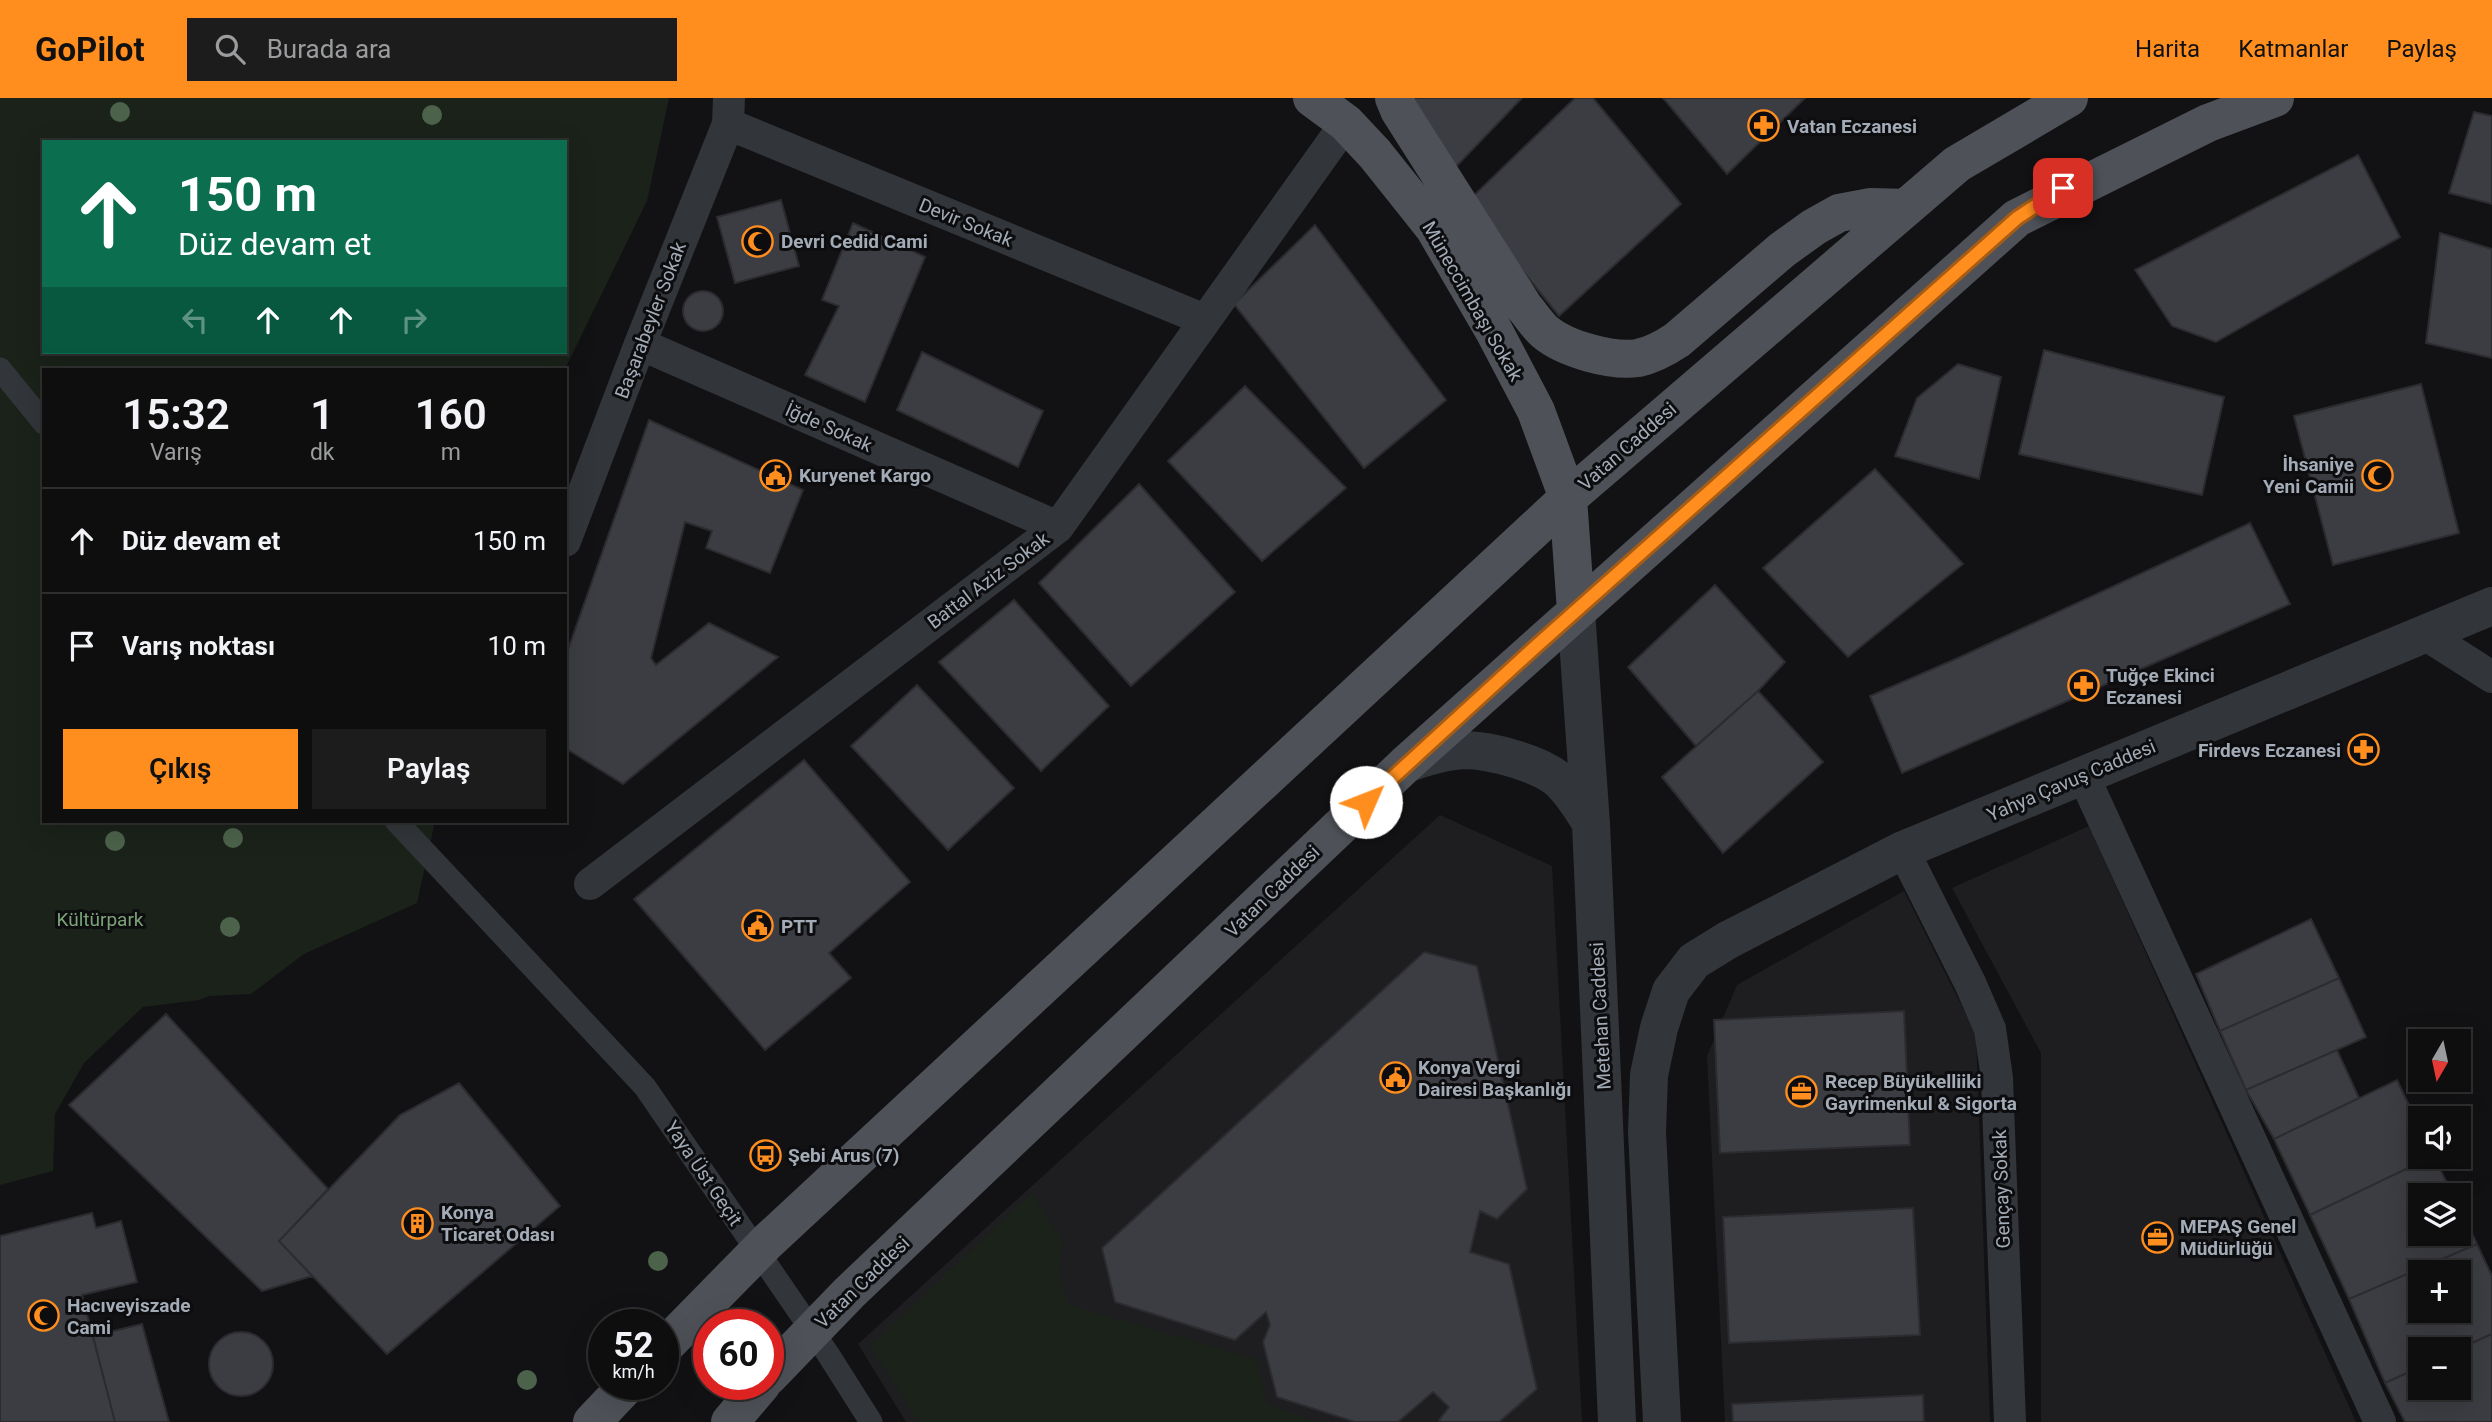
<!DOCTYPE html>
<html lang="tr">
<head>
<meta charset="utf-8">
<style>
  :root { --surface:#0e0e0f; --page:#1c1c1d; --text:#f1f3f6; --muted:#9b9c9e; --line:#2e2e2f; --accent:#ff8e1e }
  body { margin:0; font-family:Roboto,sans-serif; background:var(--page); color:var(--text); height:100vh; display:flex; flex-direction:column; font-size:26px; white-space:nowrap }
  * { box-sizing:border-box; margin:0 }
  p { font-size:23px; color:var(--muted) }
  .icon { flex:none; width:38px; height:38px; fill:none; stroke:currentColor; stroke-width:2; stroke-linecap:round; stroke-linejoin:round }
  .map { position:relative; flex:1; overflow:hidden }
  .panel { position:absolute; left:42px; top:270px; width:525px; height:455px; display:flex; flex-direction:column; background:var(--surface); border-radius:0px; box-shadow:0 7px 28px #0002,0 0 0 2px var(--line) }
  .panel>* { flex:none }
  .guide { position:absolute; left:42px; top:42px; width:525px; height:214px; border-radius:0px; box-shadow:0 7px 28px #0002,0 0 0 2px var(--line); background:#0b6e4f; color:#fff; overflow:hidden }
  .needle { width:46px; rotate:189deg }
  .controls { position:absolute; left:2408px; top:931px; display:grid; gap:14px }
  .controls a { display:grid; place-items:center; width:63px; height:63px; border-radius:0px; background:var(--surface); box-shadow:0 7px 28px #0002,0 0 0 2px var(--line); font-size:35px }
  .speed { position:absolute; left:588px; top:1211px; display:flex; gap:14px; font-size:35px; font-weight:700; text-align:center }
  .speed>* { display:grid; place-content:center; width:91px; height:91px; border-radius:50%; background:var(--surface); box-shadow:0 7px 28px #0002,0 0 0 2px var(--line); line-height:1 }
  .speed small { font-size:18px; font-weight:400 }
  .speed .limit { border:10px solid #d22; background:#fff; color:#111 }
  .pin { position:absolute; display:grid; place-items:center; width:60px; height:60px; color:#fff; margin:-30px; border-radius:14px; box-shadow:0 4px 10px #0006 }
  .me { position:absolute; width:77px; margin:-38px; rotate:46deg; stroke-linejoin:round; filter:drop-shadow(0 0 5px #0008) }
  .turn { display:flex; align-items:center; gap:24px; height:147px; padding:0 21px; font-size:32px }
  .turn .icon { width:91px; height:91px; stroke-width:2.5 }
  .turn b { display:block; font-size:49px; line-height:60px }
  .lanes { display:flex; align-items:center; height:66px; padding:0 21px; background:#0003; justify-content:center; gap:35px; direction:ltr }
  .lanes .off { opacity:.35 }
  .eta { display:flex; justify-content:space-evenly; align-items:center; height:119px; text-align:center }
  .eta b { font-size:42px; font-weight:600; line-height:49px }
  .button { display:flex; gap:14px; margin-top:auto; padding:14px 21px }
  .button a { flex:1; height:80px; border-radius:0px; background:var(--accent); color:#111; font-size:28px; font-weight:600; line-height:80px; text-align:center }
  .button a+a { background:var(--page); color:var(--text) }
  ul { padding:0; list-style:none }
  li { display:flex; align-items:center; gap:21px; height:105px; padding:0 21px; border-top:2px solid var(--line) }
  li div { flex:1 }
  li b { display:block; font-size:26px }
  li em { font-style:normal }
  header { display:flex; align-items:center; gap:42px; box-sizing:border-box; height:98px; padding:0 35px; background:var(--accent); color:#111 }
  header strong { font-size:33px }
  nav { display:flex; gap:38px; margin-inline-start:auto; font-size:24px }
  .search { width:490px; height:63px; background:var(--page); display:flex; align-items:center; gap:18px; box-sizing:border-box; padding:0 24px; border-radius:0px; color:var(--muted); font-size:26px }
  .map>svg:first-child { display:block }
  .built { fill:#1e1e21 }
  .green { fill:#1a221a; fill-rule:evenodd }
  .building { fill:#3c3d42; stroke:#2c2c30; stroke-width:2; fill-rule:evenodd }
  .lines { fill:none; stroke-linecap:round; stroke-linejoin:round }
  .pedestrian { stroke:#323539; stroke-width:23 }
  .minor { stroke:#323539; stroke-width:32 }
  .tertiary { stroke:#323539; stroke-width:38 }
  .primary { stroke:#4e5258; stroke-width:38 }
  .tree { fill:#4c624a }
  .route-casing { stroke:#a65c14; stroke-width:18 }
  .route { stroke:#ff8e1e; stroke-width:12 }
  .labels { text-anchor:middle; stroke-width:6; stroke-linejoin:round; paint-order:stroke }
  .poi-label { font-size:19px; font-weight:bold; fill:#a2abb6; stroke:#0d0d0f; text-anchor:start }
  .street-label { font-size:19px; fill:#a2abb6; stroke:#0d0d0f }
  .park-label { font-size:19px; fill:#7ba377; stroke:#0d0d0f }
</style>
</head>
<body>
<header>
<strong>GoPilot</strong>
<div class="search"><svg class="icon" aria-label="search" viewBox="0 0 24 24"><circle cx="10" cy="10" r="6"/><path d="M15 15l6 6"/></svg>Burada ara</div>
<nav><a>Harita</a><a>Katmanlar</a><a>Paylaş</a></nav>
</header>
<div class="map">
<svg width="2492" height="1324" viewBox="0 0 2492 1324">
  <rect width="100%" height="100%" fill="#121214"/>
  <!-- built -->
  <path class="built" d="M1440 717 1552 768 1582 1324H906L858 1246Z
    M2089 728 2356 1324H2041V955L1952 790Z
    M1904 793 1976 936 1990 1324H1725L1707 958 1737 887Z"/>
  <!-- green -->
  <path class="green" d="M0 0H669L647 103 565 271H44V723H435L417 805 304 856 251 896 209 898 199 902 143 909 84 965 55 1016 53 1073 0 1087ZM44 44H565V254H44Z
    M1032 1095 1063 1144 1058 1174 1069 1207 1256 1261 1267 1306 1317 1324H919L870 1248Z"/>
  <!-- building -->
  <path class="building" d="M1404 0H1522L1451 74Z
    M1575 0H1593L1681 106 1559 218 1467 104Z
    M1663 0H1805L1727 76Z
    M2474 14 2492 18V106L2449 95Z
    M2358 57 2400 139 2216 244 2172 228 2135 172Z
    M781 102 799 168 735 185 717 119Z
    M853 125 925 159 865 304 805 277 839 208 822 202Z
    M1315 127 1446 302 1364 370 1234 206Z
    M2440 135 2492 151V260L2426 245Z
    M683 213a20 20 0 1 1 40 0a20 20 0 1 1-40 0Z
    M2044 252 2224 299 2202 397 2019 356Z
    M922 254 1043 313 1018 369 897 312Z
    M1958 266 2001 279 1979 381 1895 358 1917 300Z
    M2421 286 2459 435 2333 467 2294 318Z
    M1245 288 1346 390 1262 463 1168 363Z
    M649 322 803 392 770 475 706 450 712 433 685 424 651 560 656 567 709 525 778 559 623 686 565 650V560Z
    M1875 371 1963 466 1848 559 1763 470Z
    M1139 386 1235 494 1131 588 1039 485Z
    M2250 425 2290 506 1902 675 1870 598 1958 560Z
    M1715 487 1785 564 1758 593 1696 648 1628 569Z
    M1014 502 1109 608 1041 673 939 564Z
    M917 587 1014 690 948 752 851 648Z
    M1758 593 1823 664 1723 755 1662 679Z
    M804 662 910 784 829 855 851 880 765 952 634 801Z
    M2311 821 2339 880 2220 933 2196 876Z
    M1424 854 1477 868 1527 1091 1497 1121 1480 1113 1470 1154 1509 1166 1537 1291 1499 1324H1441L1439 1322 1449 1309 1433 1294 1398 1324H1355L1277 1299 1263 1244 1270 1227 1266 1214 1235 1242 1115 1204 1102 1150Z
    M2339 880 2366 939 2246 992 2220 933Z
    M1904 913 1910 1047 1720 1055 1714 922Z
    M166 916 328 1091 279 1143 312 1178 262 1193 69 1007Z
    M2337 952 2359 1000 2274 1041 2246 992Z
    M2397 982 2420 1030V1059H2431L2310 1117 2274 1041Z
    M459 985 560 1108 387 1256 279 1143 400 1017Z
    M2431 1059H2434L2453 1097H2420V1136H2459V1109L2477 1146 2349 1201 2310 1117Z
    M1913 1110 1920 1237 1729 1245 1723 1119Z
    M92 1115 96 1130 121 1123 137 1184 82 1197 115 1324H0V1138Z
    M2477 1146 2492 1178V1236L2459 1251H2420V1269L2385 1285 2349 1201ZM2420 1174H2459V1213H2420Z
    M142 1226 169 1324H115L93 1238Z
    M209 1266a32 32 0 1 1 64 0a32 32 0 1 1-64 0Z
    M2492 1236V1324H2405L2385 1285 2420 1269V1290H2459V1251Z
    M1923 1297 1924 1324H1733L1732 1306Z"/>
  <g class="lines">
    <!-- pedestrian -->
    <path class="pedestrian" d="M0 271 44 325
      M396 723 645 989 828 1256 871 1324"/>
    <!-- minor -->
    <path class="minor" d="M728 26 1205 222
      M640 246 1058 429
      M565 443 640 246 728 26 729 0
      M2423 535 2492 579
      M2083 677 2380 1324
      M1903 752 1970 885 1990 931 1997 980 2010 1324
      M590 786 1058 429 1346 25"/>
    <!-- tertiary -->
    <path class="tertiary" d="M1576 513 1591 726 1617 1324
      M1406 666C1425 659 1444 653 1464 652 1490 652 1544 666 1562 685 1574 697 1582 711 1591 725
      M1662 1324 1647 1034 1649 977 1659 930 1671 893 1694 863 1728 842 1903 752 2492 508"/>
    <!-- primary -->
    <path class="primary" d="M1312 0 1346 25 1375 56 1434 130 1494 233 1536 313 1568 400 1576 513
      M1394 0 1399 12 1524 209C1531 217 1537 227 1545 234 1565 251 1612 264 1638 260 1653 257 1665 250 1677 242L1782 152 1814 129 1839 115 1871 109 1906 110
      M663 1250 768 1143 1568 400 1957 66 2069 0
      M768 1279 849 1195 1406 666 2017 120 2208 25 2275 0
      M592 1324 628 1286
      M730 1324 762 1286"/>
  </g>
  <!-- trees -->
  <g class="tree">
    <circle cx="120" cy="14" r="10"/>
    <circle cx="432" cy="17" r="10"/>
    <circle cx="233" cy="740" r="10"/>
    <circle cx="115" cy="743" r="10"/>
    <circle cx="230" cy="829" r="10"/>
    <circle cx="658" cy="1163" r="10"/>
    <circle cx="527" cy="1282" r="10"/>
  </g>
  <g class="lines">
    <defs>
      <path id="route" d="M1366 704 1533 551 2017 120 2063 90"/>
    </defs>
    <!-- route casing -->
    <use href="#route" class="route-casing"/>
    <!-- route -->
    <use href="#route" class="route"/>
  </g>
  <!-- icons -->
  <defs>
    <symbol id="pharmacy-ring" viewBox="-11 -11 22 22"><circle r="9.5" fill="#0d0d0f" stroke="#ff8e1e" stroke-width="1.5"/><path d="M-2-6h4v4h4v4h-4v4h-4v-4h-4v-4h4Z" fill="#ff8e1e"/></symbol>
    <symbol id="mosque-ring" viewBox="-11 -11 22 22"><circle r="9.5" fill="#0d0d0f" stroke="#ff8e1e" stroke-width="1.5"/><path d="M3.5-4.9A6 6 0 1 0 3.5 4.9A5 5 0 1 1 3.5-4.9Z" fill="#ff8e1e"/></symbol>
    <symbol id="civic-ring" viewBox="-11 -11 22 22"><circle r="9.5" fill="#0d0d0f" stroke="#ff8e1e" stroke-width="1.5"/><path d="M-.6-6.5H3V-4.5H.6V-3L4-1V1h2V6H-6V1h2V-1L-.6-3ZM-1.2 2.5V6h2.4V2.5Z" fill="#ff8e1e"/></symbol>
    <symbol id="office-ring" viewBox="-11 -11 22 22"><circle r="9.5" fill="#0d0d0f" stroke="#ff8e1e" stroke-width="1.5"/><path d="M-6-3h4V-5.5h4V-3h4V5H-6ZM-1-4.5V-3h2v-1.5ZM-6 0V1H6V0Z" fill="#ff8e1e"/></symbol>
    <symbol id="bus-ring" viewBox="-11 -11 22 22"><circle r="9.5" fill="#0d0d0f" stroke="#ff8e1e" stroke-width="1.5"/><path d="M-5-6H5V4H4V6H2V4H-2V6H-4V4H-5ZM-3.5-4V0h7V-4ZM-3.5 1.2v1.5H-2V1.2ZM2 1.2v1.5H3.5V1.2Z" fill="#ff8e1e"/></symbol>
    <symbol id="building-ring" viewBox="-11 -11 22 22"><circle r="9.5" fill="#0d0d0f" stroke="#ff8e1e" stroke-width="1.5"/><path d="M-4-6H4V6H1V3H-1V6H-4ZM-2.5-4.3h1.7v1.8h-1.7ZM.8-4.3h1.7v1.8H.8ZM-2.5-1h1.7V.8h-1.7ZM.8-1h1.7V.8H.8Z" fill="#ff8e1e"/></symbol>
  </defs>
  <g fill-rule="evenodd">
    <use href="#pharmacy-ring" x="1746" y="10" width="35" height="35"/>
    <use href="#mosque-ring" x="740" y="126" width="35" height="35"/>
    <use href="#civic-ring" x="758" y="360" width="35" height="35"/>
    <use href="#mosque-ring" x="2360" y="360" width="35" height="35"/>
    <use href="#pharmacy-ring" x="2066" y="570" width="35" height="35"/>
    <use href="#pharmacy-ring" x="2346" y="634" width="35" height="35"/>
    <use href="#civic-ring" x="740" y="810" width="35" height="35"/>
    <use href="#civic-ring" x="1378" y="962" width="35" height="35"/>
    <use href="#office-ring" x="1784" y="976" width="35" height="35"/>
    <use href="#bus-ring" x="748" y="1040" width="35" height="35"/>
    <use href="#building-ring" x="400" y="1108" width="35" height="35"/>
    <use href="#office-ring" x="2140" y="1122" width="35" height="35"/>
    <use href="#mosque-ring" x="26" y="1200" width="35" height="35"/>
  </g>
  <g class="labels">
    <!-- poi labels -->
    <g class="poi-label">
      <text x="1787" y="35">Vatan Eczanesi</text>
      <text x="781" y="150">Devri Cedid Cami</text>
      <text x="2354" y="373" text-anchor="end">İhsaniye<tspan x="2354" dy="22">Yeni Camii</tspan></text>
      <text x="799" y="384">Kuryenet Kargo</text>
      <text x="2106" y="584">Tuğçe Ekinci<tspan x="2106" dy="22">Eczanesi</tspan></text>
      <text x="2341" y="659" text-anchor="end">Firdevs Eczanesi</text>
      <text x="781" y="835">PTT</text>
      <text x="1418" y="976">Konya Vergi<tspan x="1418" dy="22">Dairesi Başkanlığı</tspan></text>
      <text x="1825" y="990">Recep Büyükelliiki<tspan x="1825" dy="22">Gayrimenkul &amp; Sigorta</tspan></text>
      <text x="788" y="1064">Şebi Arus (7)</text>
      <text x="441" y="1121">Konya<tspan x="441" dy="22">Ticaret Odası</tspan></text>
      <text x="2180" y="1135">MEPAŞ Genel<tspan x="2180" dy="22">Müdürlüğü</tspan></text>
      <text x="67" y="1214">Hacıveyiszade<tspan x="67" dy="22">Cami</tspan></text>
    </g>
    <!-- street labels -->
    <g class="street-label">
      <text transform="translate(966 124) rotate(22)" y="7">Devir Sokak</text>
      <text transform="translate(1473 203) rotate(60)" y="7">Müneccimbaşı Sokak</text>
      <text transform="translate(650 222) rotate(-69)" y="7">Başarabeyler Sokak</text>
      <text transform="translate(829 329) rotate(24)" y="7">İğde Sokak</text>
      <text transform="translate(1627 348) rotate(-41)" y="7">Vatan Caddesi</text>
      <text transform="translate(988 482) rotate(-37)" y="7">Battal Aziz Sokak</text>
      <text transform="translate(2071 682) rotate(-23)" y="7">Yahya Çavuş Caddesi</text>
      <text transform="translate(1272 793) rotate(-44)" y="7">Vatan Caddesi</text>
      <text transform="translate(1600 918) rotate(-93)" y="7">Metehan Caddesi</text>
      <text transform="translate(704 1075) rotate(56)" y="7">Yaya Üst Geçit</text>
      <text transform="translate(2001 1091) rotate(-92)" y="7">Gençay Sokak</text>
      <text transform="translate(862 1184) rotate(-44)" y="7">Vatan Caddesi</text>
    </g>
    <!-- park labels -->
    <g class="park-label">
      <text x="100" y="828">Kültürpark</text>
    </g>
  </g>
</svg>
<div class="controls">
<a><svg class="needle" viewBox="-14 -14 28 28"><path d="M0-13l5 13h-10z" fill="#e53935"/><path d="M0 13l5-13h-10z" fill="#9b9c9e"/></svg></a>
<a><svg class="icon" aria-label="sound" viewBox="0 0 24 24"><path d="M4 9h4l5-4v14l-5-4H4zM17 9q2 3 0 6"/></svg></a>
<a><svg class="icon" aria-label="layers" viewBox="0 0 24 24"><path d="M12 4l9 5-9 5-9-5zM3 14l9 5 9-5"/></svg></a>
<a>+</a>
<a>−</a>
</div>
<div class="speed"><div>52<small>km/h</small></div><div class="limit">60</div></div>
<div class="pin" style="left:2063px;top:90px;background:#d93025"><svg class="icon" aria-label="arrive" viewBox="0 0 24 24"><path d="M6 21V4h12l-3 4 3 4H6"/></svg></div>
<svg class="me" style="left:1366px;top:704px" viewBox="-20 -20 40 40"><circle r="19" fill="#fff"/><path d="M0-13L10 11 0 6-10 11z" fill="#ff8e1e"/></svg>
<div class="guide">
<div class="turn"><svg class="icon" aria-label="ahead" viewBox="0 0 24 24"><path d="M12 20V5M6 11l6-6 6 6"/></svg><div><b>150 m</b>Düz devam et</div></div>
<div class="lanes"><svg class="icon off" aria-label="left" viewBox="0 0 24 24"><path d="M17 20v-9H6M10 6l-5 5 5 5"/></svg><svg class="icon" aria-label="ahead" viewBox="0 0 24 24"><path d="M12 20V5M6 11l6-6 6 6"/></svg><svg class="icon" aria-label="ahead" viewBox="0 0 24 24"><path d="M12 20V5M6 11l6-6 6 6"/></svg><svg class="icon off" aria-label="right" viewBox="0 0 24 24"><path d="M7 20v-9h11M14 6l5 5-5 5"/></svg></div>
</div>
<section class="panel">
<div class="eta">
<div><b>15:32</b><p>Varış</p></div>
<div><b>1</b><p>dk</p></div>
<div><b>160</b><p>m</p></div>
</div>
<ul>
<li><svg class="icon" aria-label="ahead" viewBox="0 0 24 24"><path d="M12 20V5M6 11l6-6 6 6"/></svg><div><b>Düz devam et</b></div><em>150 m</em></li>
<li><svg class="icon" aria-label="arrive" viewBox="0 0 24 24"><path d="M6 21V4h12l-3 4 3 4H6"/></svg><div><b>Varış noktası</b></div><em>10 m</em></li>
</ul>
<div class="button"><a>Çıkış</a><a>Paylaş</a></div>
</section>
</div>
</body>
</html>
